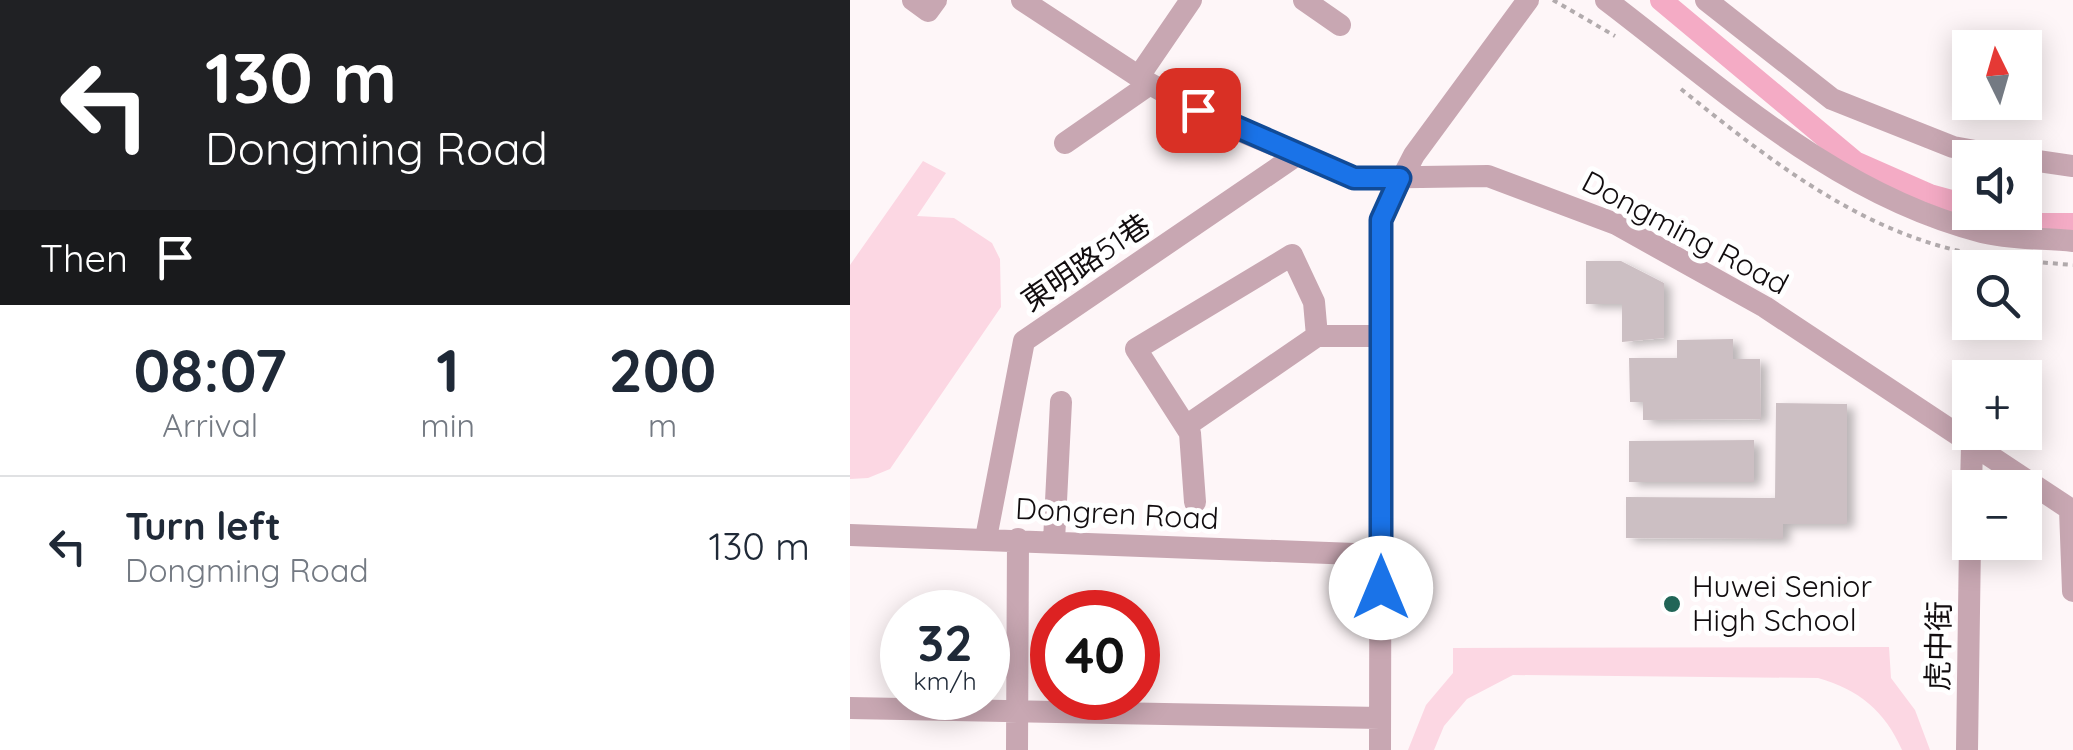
<!DOCTYPE html>
<html lang="en">
<head>
<meta charset="utf-8">
<style>
  :root { --surface:#fff; --page:#f6f6f7; --text:#1f2937; --muted:#747a83; --line:#e0e1e3 }
  body { margin:0; font-family:Quicksand,"Noto Sans TC",sans-serif; background:var(--page); color:var(--text); height:100vh; display:flex; flex-direction:column; font-size:38px; white-space:nowrap }
  * { box-sizing:border-box; margin:0 }
  p { font-size:32px; color:var(--muted) }
  .icon { flex:none; width:55px; height:55px; fill:none; stroke:currentColor; stroke-width:2; stroke-linecap:round; stroke-linejoin:round }
  .map { position:relative; flex:1; overflow:hidden }
  .sheet { display:flex; flex-direction:column; background:var(--surface); width:850px }
  .sheet>* { flex:none }
  .banner { background:#202124; color:#fff; overflow:hidden }
  .needle { width:65px; rotate:355deg }
  .buttons { position:absolute; left:1102px; top:30px; display:grid; gap:20px }
  .buttons a { display:grid; place-items:center; width:90px; height:90px; border-radius:0px; background:var(--surface); box-shadow:0 5px 25px #0003; font-size:50px }
  .speed { position:absolute; left:30px; top:590px; display:flex; gap:20px; font-size:50px; font-weight:700; text-align:center }
  .speed>* { display:grid; place-content:center; width:130px; height:130px; border-radius:50%; background:var(--surface); box-shadow:0 5px 25px #0003; line-height:1 }
  .speed small { font-size:25px; font-weight:400 }
  .speed .limit { border:15px solid #d22; background:#fff; color:#111 }
  .pin { position:absolute; display:grid; place-items:center; width:85px; height:85px; color:#fff; margin:-42px; border-radius:20px; box-shadow:0 5px 15px #0006 }
  .me { position:absolute; width:110px; margin:-55px; rotate:0deg; stroke-linejoin:round; filter:drop-shadow(0 0 8px #0008) }
  .turn { display:flex; align-items:center; gap:35px; height:210px; padding:0 40px; font-size:45px }
  .turn .icon { width:130px; height:130px; stroke-width:2.5 }
  .turn b { display:block; font-size:70px; line-height:85px }
  .then { display:flex; align-items:center; height:95px; padding:0 40px; background:#0003; gap:20px; font-size:38px }
  .eta { display:flex; justify-content:space-evenly; align-items:center; height:170px; text-align:center }
  .eta b { font-size:60px; font-weight:700; line-height:70px }
  ul { padding:0; list-style:none }
  li { display:flex; align-items:center; gap:30px; height:140px; padding:0 40px; border-top:2px solid var(--line) }
  li div { flex:1 }
  li b { display:block; font-size:38px }
  li em { font-style:normal }
  main { display:flex; flex:1; min-height:0 }
  .map>svg:first-child { display:block }
  .green { fill:#fcd7e3 }
  .lines { fill:none; stroke-linecap:round; stroke-linejoin:round }
  .canal { stroke:#f4abc5; stroke-width:22 }
  .building { fill:#ccbfc3; filter:url(#shadow) }
  .path { stroke:#b2abad; stroke-width:4; stroke-dasharray:5 5; stroke-linecap:butt }
  .minor { stroke:#c8a7b2; stroke-width:22 }
  .route-casing { stroke:#114b97; stroke-width:25 }
  .route { stroke:#1a73e8; stroke-width:18 }
  .poi-dot { fill:#216557; stroke:#fff; stroke-width:4 }
  .labels { text-anchor:middle; stroke-width:10; stroke-linejoin:round; paint-order:stroke }
  .street-label { font-size:30px; fill:#120d0f; stroke:#fff }
  .poi-label { font-size:30px; fill:#120d0f; stroke:#fff; text-anchor:start }
</style>
</head>
<body>
<main>
<section class="sheet">
<div class="banner">
<div class="turn"><svg class="icon" aria-label="left" viewBox="0 0 24 24"><path d="M17 20v-9H6M10 6l-5 5 5 5"/></svg><div><b>130 m</b>Dongming Road</div></div>
<div class="then">Then<svg class="icon" aria-label="arrive" viewBox="0 0 24 24"><path d="M6 21V4h12l-3 4 3 4H6"/></svg></div>
</div>
<div class="eta">
<div><b>08:07</b><p>Arrival</p></div>
<div><b>1</b><p>min</p></div>
<div><b>200</b><p>m</p></div>
</div>
<ul>
<li><svg class="icon" aria-label="left" viewBox="0 0 24 24"><path d="M17 20v-9H6M10 6l-5 5 5 5"/></svg><div><b>Turn left</b><p>Dongming Road</p></div><em>130 m</em></li>
</ul>
</section>
<div class="map">
<svg width="1223" height="750" viewBox="0 0 1223 750">
  <defs>
    <filter id="shadow"><feDropShadow dx="7" dy="4" stdDeviation="5" flood-color="#0004"/></filter>
  </defs>
  <rect width="100%" height="100%" fill="#fef6f8"/>
  <!-- green -->
  <path class="green" d="M73 161 96 173 67 216 104 218 142 243 150 259 151 307 40 469 18 478 0 479V265Z
    M1039 647 1041 678 1065 710 1080 750H1052C1035 711 1008 689 968 678L663 675 617 699 594 726 584 750H558L576 705 603 673V648Z"/>
  <g class="lines">
    <!-- canal -->
    <path class="canal" d="M811 0 1005 162 1080 195 1120 206
      M1145 212 1187 224H1223"/>
  </g>
  <!-- building -->
  <path class="building" d="M736 261H771L814 283V338L772 342V304H736Z
    M883 339V359H910L911 419 793 420V402H780L779 358H827V340Z
    M926 403 997 404V524H933V539L776 538V497L925 498Z
    M904 440V482H779V441Z"/>
  <g class="lines">
    <!-- path -->
    <path class="path" d="M703 0 765 36
      M831 89C918 159 1011 233 1124 254
      M1163 260 1223 265"/>
    <!-- minor -->
    <path class="minor" d="M63 0 78 11 86 0
      M172 0 300 84 371 123 504 178 638 176 766 224 915 307 1223 511
      M454 0 490 25
      M756 0C872 88 986 195 1132 232 1160 239 1193 238 1223 241
      M856 0 982 99 1103 147 1164 158
      M289 76 341 0
      M215 143 300 84
      M1175 159 1223 166
      M336 426 467 336
      M1121 488 1122 445
      M345 502 340 433 286 349 442 255 464 302 467 336H530
      M1220 509 1223 591
      M0 535 531 555
      M136 538 174 341 447 155
      M204 541 211 402
      M0 708 530 718
      M167 750 168 539
      M530 750 531 219 564 155 678 0
      M1117 750 1120 542"/>
  </g>
  <g class="lines">
    <defs>
      <path id="route" d="M348 110 504 178H550L531 220V588"/>
    </defs>
    <!-- route casing -->
    <use href="#route" class="route-casing"/>
    <!-- route -->
    <use href="#route" class="route"/>
  </g>
  <!-- markers -->
  <circle class="poi-dot" cx="822" cy="604" r="10"/>
  <g class="labels">
    <!-- street labels -->
    <g class="street-label">
      <text transform="translate(835 233) rotate(28)" y="10">Dongming Road</text>
      <text transform="translate(236 263) rotate(-34)" y="10">東明路51巷</text>
      <text transform="translate(267 514) rotate(3)" y="10">Dongren Road</text>
      <text transform="translate(1089 646) rotate(-89)" y="10">虎中街</text>
    </g>
    <!-- poi labels -->
    <g class="poi-label">
      <text x="842" y="597">Huwei Senior<tspan x="842" dy="34">High School</tspan></text>
    </g>
  </g>
</svg>
<div class="buttons">
<a><svg class="needle" viewBox="-14 -14 28 28"><path d="M0-13l5 13h-10z" fill="#e53935"/><path d="M0 13l5-13h-10z" fill="#747a83"/></svg></a>
<a><svg class="icon" aria-label="sound" viewBox="0 0 24 24"><path d="M4 9h4l5-4v14l-5-4H4zM17 9q2 3 0 6"/></svg></a>
<a><svg class="icon" aria-label="search" viewBox="0 0 24 24"><circle cx="10" cy="10" r="6"/><path d="M15 15l6 6"/></svg></a>
<a>+</a>
<a>−</a>
</div>
<div class="speed"><div>32<small>km/h</small></div><div class="limit">40</div></div>
<div class="pin" style="left:348px;top:110px;background:#d93025"><svg class="icon" aria-label="arrive" viewBox="0 0 24 24"><path d="M6 21V4h12l-3 4 3 4H6"/></svg></div>
<svg class="me" style="left:531px;top:588px" viewBox="-20 -20 40 40"><circle r="19" fill="#fff"/><path d="M0-13L10 11 0 6-10 11z" fill="#1a73e8"/></svg>
</div>
</main>
</body>
</html>
